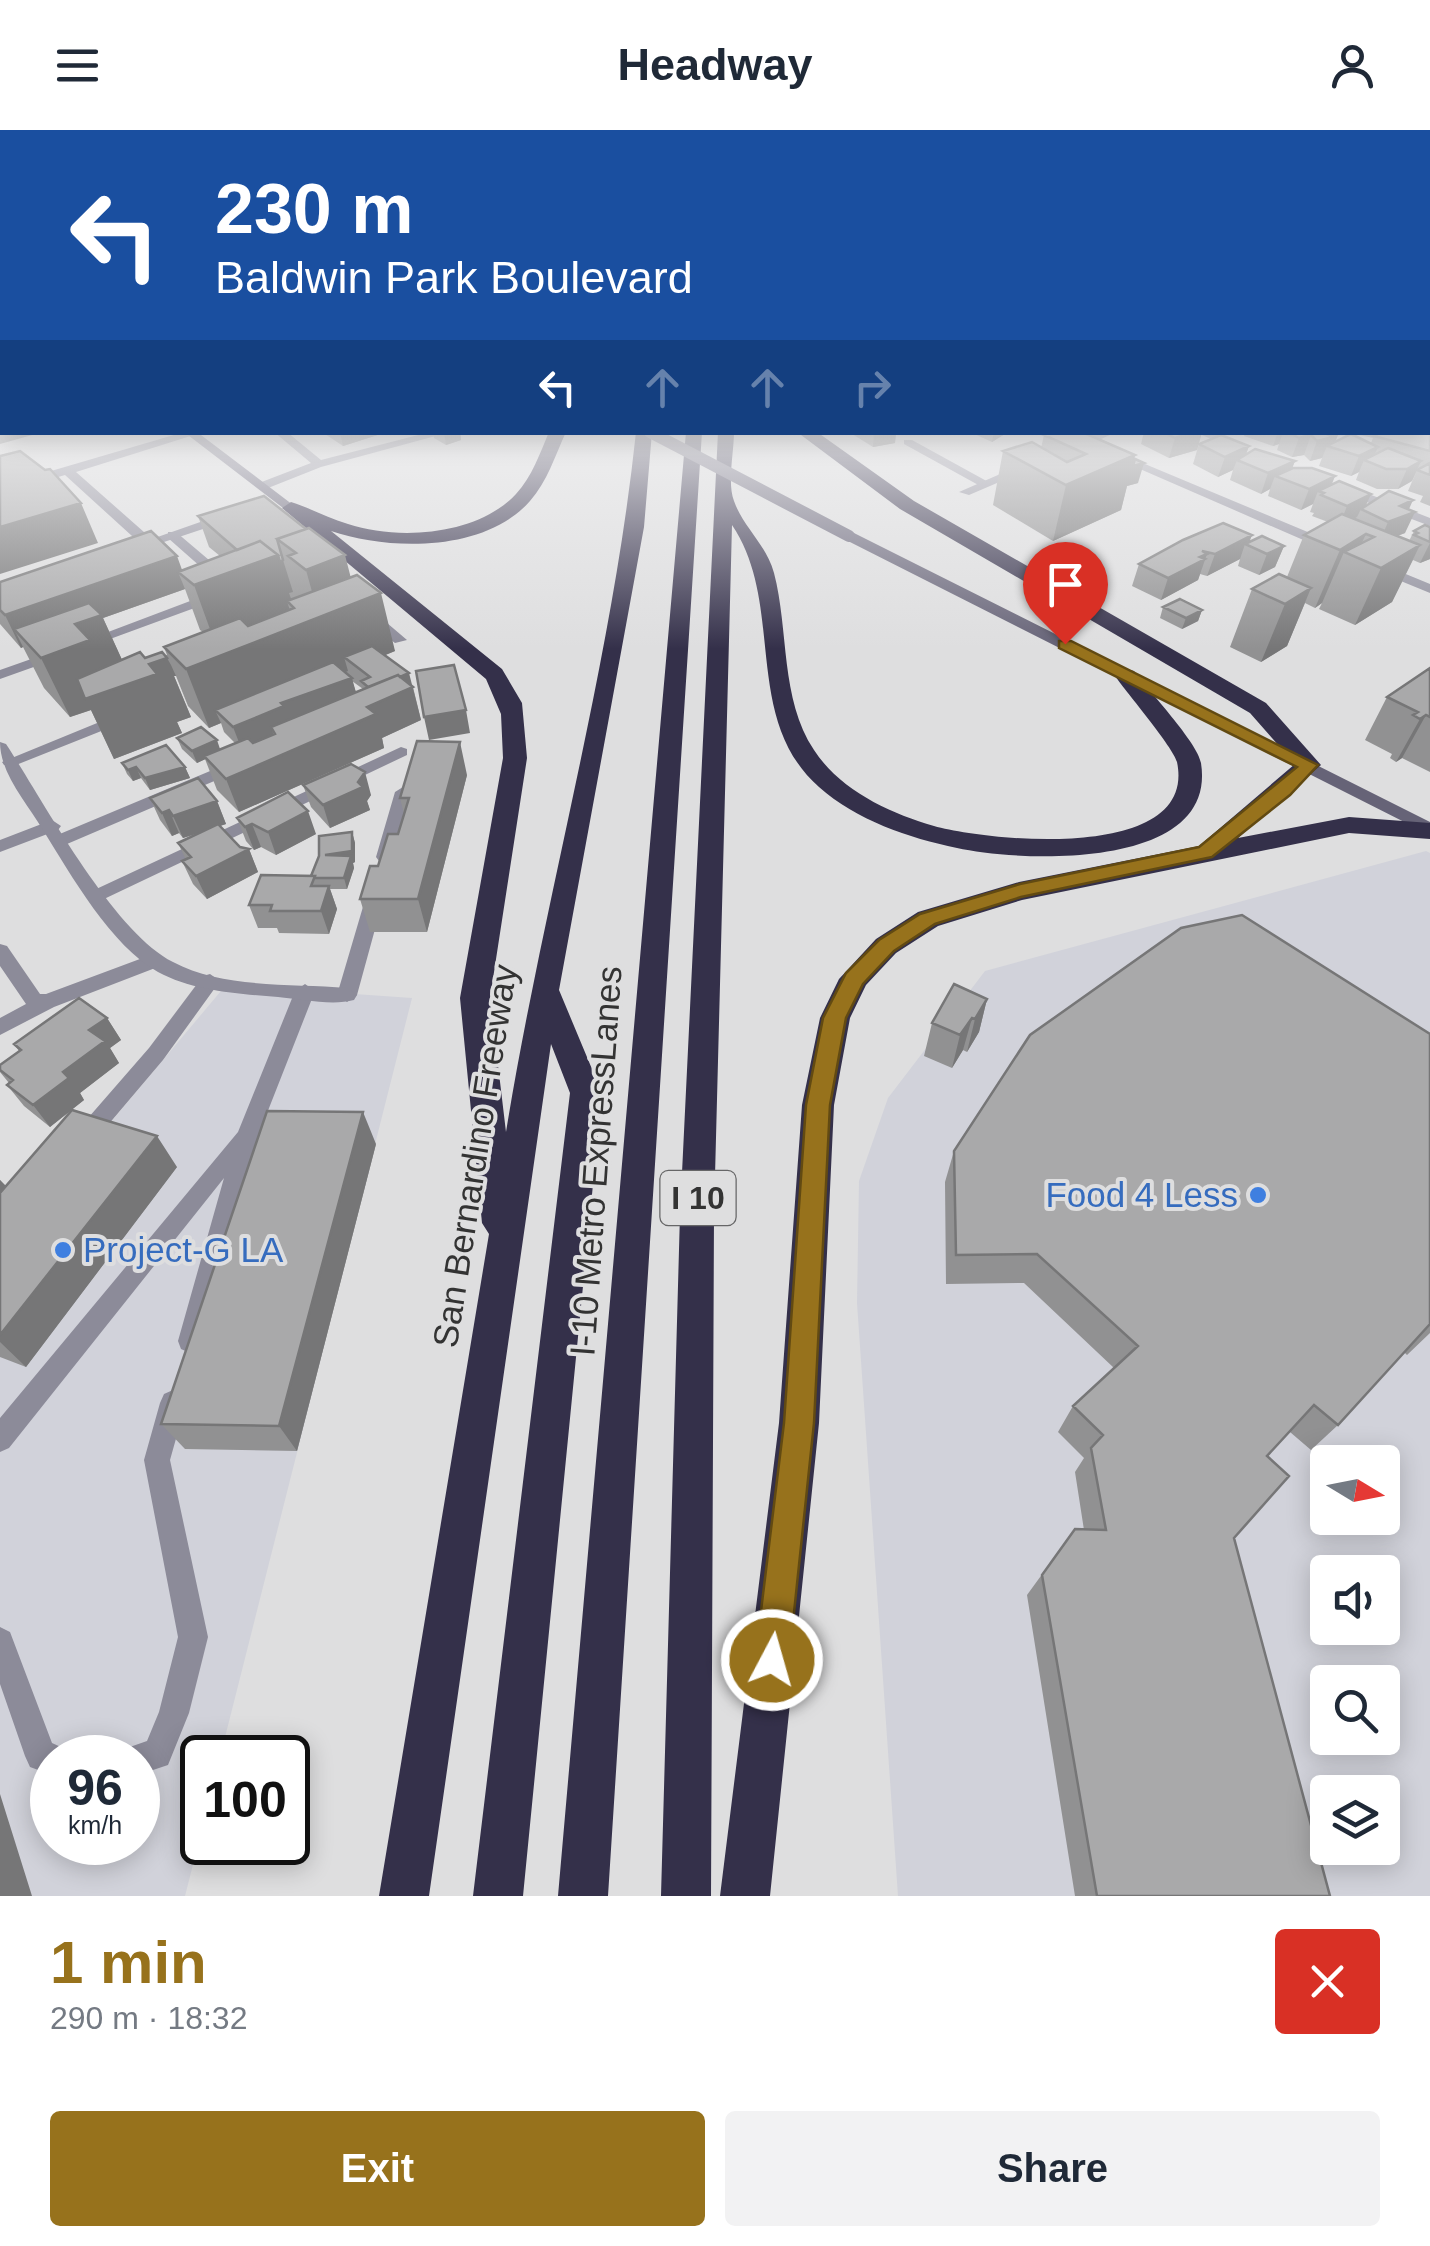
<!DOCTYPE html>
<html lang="en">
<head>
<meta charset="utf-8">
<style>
  :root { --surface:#fff; --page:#f2f2f3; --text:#1f2937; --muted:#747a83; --accent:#97721c }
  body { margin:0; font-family:Helvetica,sans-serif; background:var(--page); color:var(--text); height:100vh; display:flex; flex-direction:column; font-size:38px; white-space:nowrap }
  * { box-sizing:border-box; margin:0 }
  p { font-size:32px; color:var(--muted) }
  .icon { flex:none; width:55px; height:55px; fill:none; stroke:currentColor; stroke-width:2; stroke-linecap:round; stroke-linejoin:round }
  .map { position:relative; height:1766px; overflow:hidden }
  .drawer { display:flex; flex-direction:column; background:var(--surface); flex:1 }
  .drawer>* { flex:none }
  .banner { position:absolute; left:0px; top:0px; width:1430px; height:305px; box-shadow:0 5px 25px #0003; background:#1a4fa0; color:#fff; overflow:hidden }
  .needle { width:65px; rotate:100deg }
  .tools { position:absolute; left:1310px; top:1315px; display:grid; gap:20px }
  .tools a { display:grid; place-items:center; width:90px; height:90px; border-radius:10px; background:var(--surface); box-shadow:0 5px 25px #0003; font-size:50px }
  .speed { position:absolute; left:30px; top:1605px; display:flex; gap:20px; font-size:50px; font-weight:700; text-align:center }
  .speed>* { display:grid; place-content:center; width:130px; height:130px; border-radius:50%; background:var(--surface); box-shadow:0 5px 25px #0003; line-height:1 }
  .speed small { font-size:25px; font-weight:400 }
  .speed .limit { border:5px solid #111; border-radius:15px; background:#fff; color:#111 }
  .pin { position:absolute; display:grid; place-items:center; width:85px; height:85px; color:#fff; margin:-102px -42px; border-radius:50% 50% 50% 0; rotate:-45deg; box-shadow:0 0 10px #0007 }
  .pin .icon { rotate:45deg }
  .me { position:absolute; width:110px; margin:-55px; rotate:6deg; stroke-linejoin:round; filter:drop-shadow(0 0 8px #0008) }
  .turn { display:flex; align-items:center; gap:35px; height:210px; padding:0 50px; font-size:45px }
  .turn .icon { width:130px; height:130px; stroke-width:2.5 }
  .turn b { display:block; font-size:70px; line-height:85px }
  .lanes { display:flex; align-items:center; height:95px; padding:0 50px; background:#0003; justify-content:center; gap:50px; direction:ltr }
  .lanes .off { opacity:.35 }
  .round { display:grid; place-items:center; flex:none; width:105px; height:105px; border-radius:10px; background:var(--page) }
  .overview { display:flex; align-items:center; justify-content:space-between; height:170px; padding:0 50px }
  h1 { font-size:60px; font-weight:700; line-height:75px; color:var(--accent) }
  .primary-button { display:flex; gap:20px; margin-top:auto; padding:20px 50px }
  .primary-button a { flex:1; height:115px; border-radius:10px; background:var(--accent); color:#fff; font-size:40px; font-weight:700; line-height:115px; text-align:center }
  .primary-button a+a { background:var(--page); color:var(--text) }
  header { display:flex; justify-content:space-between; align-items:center; height:130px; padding:0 50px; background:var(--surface); font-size:45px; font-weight:700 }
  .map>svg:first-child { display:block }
  .built { fill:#d1d2da; fill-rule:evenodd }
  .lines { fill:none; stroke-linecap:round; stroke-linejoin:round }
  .service { fill:#8c8b99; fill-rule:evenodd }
  .minor { fill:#8c8b99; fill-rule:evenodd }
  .secondary { fill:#666377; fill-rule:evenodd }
  .motorway { fill:#34304a; fill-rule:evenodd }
  .secondary-bridge { stroke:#666377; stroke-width:12 }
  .wall { fill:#919192; fill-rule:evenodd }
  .shaded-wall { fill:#767677 }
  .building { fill:#a9a9aa; stroke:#767677; stroke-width:2.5 }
  .route { fill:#97721c; stroke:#624a12; stroke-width:2.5 }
  .shop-dot { fill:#3f7fe0; stroke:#dededf; stroke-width:4 }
  .labels { text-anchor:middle; stroke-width:8; stroke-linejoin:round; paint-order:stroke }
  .shield { fill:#dededf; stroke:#666667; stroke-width:2.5 }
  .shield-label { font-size:32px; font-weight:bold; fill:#333 }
  .street-label { font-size:35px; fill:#333; stroke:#dededf }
  .shop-label { font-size:35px; fill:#366cbe; stroke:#dededf; text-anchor:end }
</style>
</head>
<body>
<header><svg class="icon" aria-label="menu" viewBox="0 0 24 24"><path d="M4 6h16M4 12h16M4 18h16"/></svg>Headway<svg class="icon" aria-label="person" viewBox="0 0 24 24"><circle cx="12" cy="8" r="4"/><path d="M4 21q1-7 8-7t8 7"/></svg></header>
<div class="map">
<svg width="1430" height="1766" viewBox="0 0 1430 1766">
  <rect width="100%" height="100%" fill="#dededf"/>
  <!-- built -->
  <path class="built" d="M1426 721 1430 723V1766H898L857 1173 859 1051 888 968 985 841ZM1328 1332H1382V1388H1328ZM1328 1442H1382V1498H1328ZM1328 1552H1382V1608H1328ZM1328 1662H1382V1718H1328Z
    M226 855 412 868 220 1627 202 1628V1699L185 1766H0V1124ZM52 1628H138V1712H52Z"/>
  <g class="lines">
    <!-- service -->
    <path class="service" d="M184 302 197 304 76 342 153 410V416H143L65 345 0 364V356Z
      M274 302H287L321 330 430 302 443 304 321 337 263 360 259 359V353L311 333Z
      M904 310H912L992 354 982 357 904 314Z
      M168 402H176L229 447V453H219L168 408Z
      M214 462 221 466 219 469 91 516 79 513Z
      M370 487H380L407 510 395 513 373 496 366 495 364 492Z
      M54 521 61 525 59 528 0 549V540Z
      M124 582 129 584V590L16 635H4L2 632Z
      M401 617 407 619V625L104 769H92L89 765 92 761Z
      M234 631 242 636 240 640 67 714 61 716 52 710 55 706Z
      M403 657 411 662 394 727 385 733 379 731 376 727 395 662Z
      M52 690 61 696 58 700 0 722V710Z
      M374 764 383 770 357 865 347 872 337 865 365 770Z
      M0 814 7 816 40 864H46L156 823 166 830 163 835 54 877 0 905V888L26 874 0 836Z
      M210 844 220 851 163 930 91 1015 83 1018 75 1015 72 1009 75 1003 149 918 203 846Z
      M305 854 315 861 260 1001 199 1219 190 1223 181 1219 178 1211 224 1048 9 1318 0 1322V1288L238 1002 295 861Z
      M173 1260 182 1264 186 1273 170 1330 208 1507 189 1583 168 1635 138 1645V1628H123L127 1618 147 1611 159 1582 178 1507 144 1330 160 1273 164 1264Z
      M0 1497 10 1502 52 1613 63 1618 67 1628H52V1645L30 1637 25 1626 0 1554Z"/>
    <!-- minor -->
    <path class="minor" d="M1100 302H1116L1076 321 1066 319Z
      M1195 302H1211L1242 316 1232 318Z
      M1121 324 1334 413 1335 416 1324 419 1117 329V325Z
      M1021 335 1025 337V341L969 365 959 362Z
      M1343 357H1351L1430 388V396L1343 363Z
      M226 383 232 387 230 390 140 420 129 417Z
      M1379 433 1430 454V463L1374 440 1372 437Z
      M0 612 6 614C44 672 112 801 173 832 223 859 292 853 347 858L357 865 354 870C332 876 301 869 278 867 239 864 193 861 158 842 111 816 71 745 43 700 27 673 0 644 0 612Z"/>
    <!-- secondary -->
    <path class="secondary" d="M184 302H197L297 378 287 381Z
      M844 403H854L1430 692V705L844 409Z"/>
    <!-- motorway -->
    <path class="motorway" d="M549 302H566C555 326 547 352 530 371 485 422 390 421 331 401L502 539 522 573 527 628 490 868 506 1002C544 768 611 538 636 302H652L644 397 559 860 602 963 523 1766H473L570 963 551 914 429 1766H379L489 1104 482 1093 460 868 503 628 501 584 486 549 282 378 291 372C310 378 328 388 348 394 399 411 478 405 516 364 532 347 540 323 549 302Z
      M686 302H702L608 1766H558Z
      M718 302H734C734 322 727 353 734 371 743 397 766 414 774 443 789 500 780 569 814 620 840 660 889 683 934 696 987 711 1198 733 1177 632 1173 617 1127 563 1115 546L1126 539 1134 541C1148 560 1198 613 1201 633 1218 741 1021 732 957 718 909 708 856 690 819 657 741 588 786 475 732 395L714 1084 711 1766H661L680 1084Z
      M797 302H817L914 371 1266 573 1321 635 1238 708 1349 687 1430 693V709L1349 703 1022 770 938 796 896 823 866 855 850 888 834 975 819 1293 770 1766H720L779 1293 802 975 820 888 839 849 876 809 918 782 1019 752 1199 716 1295 634 1250 583 900 379Z"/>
    <!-- secondary-bridge -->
    <path class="secondary-bridge" d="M650 302 849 406"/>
  </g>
  <!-- wall -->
  <path class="wall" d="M322 302H387L343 316Z
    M433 302H460L461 310 446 315 434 308Z
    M849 302H896L895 313 873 317Z
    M970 302H1008L992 312Z
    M1144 302H1202L1197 320 1169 328 1141 314Z
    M1245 302H1339L1335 312 1371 313 1373 308 1347 302 1430 303V376L1420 372 1423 366 1408 361 1417 340 1412 351 1398 359H1377L1356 350 1359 342 1351 346 1319 336 1322 328 1310 331 1304 325 1292 327 1277 320 1279 314 1273 316 1244 306Z
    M1044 305 1134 329 1138 353 1127 356 1121 380 1053 411 993 375 1003 321 1041 318Z
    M1199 314 1249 316 1246 324 1295 331 1292 338 1335 346 1332 354 1366 375 1408 379 1405 403 1397 406 1409 411 1414 401 1430 412V429L1420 433 1413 430 1392 472 1355 495 1319 479 1322 473 1315 478 1305 473 1287 516 1261 532 1230 517 1252 459 1287 447 1304 405 1328 392 1312 386 1314 383 1310 382 1313 374 1301 380 1268 366 1270 359 1261 364 1230 350 1233 340 1218 347 1193 334Z
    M264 366 351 447 395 521 385 525 413 557 421 590 382 608 384 618 239 682 217 660 205 629 197 633 182 619 177 608 220 619 235 613 224 602 221 593 209 598 188 576 176 546H174L191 587 177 592 182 603 114 629 91 580 70 587 44 558 23 517 21 518 0 494V452L182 440 220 426 209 417 198 386ZM185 459 200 500 203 502 164 517 167 525 122 530 103 488ZM352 551 363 559 356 562Z
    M1250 412 1284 416 1275 437 1259 445 1238 436 1240 429 1207 446 1200 444 1198 450 1161 470 1132 456 1139 434Z
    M1163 477 1202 480 1198 491 1182 499 1160 488Z
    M1430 538V642L1402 628 1396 632 1390 628 1392 624 1365 610 1387 567Z
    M122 633 185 637 190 648 150 660 141 648 133 651 127 644Z
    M467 645 427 802H370L360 769 398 704 404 684 400 668Z
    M303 655 371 665 367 671 370 680 330 698 311 677Z
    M150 668 217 671 226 694 220 696 240 717 249 719 258 742 207 769 193 754 182 731 186 730 178 713 199 703 183 708 179 703 172 706 160 690Z
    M237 688 316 704 276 725 261 717 254 720 246 711Z
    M352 702 355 713V732L353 733 354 738 347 759H330L337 779 329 804 279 803 277 798H258L249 775 311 746Z
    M987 869 979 902 967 922 963 920 952 938 924 926 932 893Z
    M107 888 121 910 110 918 119 933 80 963 84 970 50 997 24 976 7 955 9 953 0 942V935L19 921 14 914Z
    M1430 904V1203L1407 1225 1404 1222 1338 1295 1311 1320 1290 1302 1267 1326 1234 1408 1330 1766H1075L1027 1465 1075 1399 1084 1400 1075 1342 1084 1328 1058 1302 1073 1276 1114 1238 1024 1153 946 1154 945 1052 954 1021Z
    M376 1014 297 1321 185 1319 161 1294Z
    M177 1037 26 1237 0 1227V1050L6 1057Z"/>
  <!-- shaded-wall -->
  <path class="shaded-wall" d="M2 281V302H43L0 314V282Z
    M340 302H387L343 316Z
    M444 302H460L461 310 446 315Z
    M874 302H896L895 313 873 317Z
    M994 302H1008L992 312Z
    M1189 302H1202L1197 320 1169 328 1175 308Z
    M1278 302H1283L1279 314 1273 316Z
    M1336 302H1339L1333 318 1327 316 1322 328 1310 331 1317 311Z
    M1311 305 1304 325 1292 327 1299 308Z
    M1249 316 1243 333 1237 330 1233 340 1218 347 1225 327Z
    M1378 317 1371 333 1364 330 1359 342 1351 346 1359 326Z
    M1135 325 1133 336 1144 333 1138 353 1127 356 1121 380 1053 411 1066 355Z
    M1295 331 1287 351 1275 346 1270 359 1261 364 1268 343Z
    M1421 331 1412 351 1398 359 1407 339Z
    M1335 346 1326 367 1324 363 1318 361 1313 374 1301 380 1309 359Z
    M1371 364 1364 380 1361 379 1357 387 1339 397 1347 376Z
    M1413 370 1406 386 1415 382 1405 403 1379 413 1388 392 1400 376Z
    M81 373 98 413 0 444V397Z
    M1366 404 1355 427 1344 422 1322 473 1315 478 1340 420Z
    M1252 405 1248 416 1245 414 1240 429 1207 446 1215 424Z
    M1430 413V429L1420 433Z
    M1420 415 1392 472 1355 495 1381 438Z
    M1284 416 1275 437 1259 445 1267 424Z
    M1207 424 1198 450 1161 470 1168 448Z
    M278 425 283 430 293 462 289 463 294 477 287 471 291 484 215 513 194 455Z
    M345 425 357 472 381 463 395 521 357 537 344 527 348 541 227 591 215 580 221 593 209 598 186 539 319 487 306 440Z
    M177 426 185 448 178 442 185 459 103 488 128 543 167 528 171 535 176 546H174L191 587 177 592 182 603 114 629 91 580 70 587 41 528 14 499 23 517 21 518 5 485Z
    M1311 458 1287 516 1261 532 1285 474Z
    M1202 480 1198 491 1182 499 1186 488Z
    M409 543 421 590 382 608 384 618 239 682 226 649 367 577 371 560Z
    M352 548 358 570 271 597 274 606 242 620 233 597 281 573Z
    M466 580 470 603 429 610 424 587Z
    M1426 585 1402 628 1396 632 1420 589Z
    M217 610 221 622 197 633 192 621Z
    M460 612 467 645 427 802 418 769Z
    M136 637 141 648 133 651 128 640Z
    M185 637 190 648 150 660 145 648Z
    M365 642 371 665 367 671 370 680 330 698 323 675 358 652Z
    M217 671 226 694 183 708 173 686Z
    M169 680 179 703 172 706 162 683Z
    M308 681 316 704 276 725 268 702Z
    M252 694 261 717 254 720 245 697Z
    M352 702 355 713V732L353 733 354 738 347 759 344 748 325 725Z
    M249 719 258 742 207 769 196 746Z
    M329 756 337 779 329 804 321 781Z
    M987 869 979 902 967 922 975 889Z
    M107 888 121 910 110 918 119 933 80 963 84 970 50 997 33 975 63 942 89 900Z
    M972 888 963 920 952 938 960 905Z
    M363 982 376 1014 297 1321 279 1296Z
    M157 1006 177 1037 26 1237 0 1212V1205Z
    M0 1050 8 1058 0 1064Z
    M0 1664 32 1766H0Z"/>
  <!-- building -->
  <path class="building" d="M1051 302H1082L1135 325 1066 355 1003 321 1032 312 1067 332 1086 324 1044 305Z
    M1163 302H1195L1175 308Z
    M1288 302H1336L1329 305 1333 307 1317 311 1311 305 1299 308Z
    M1381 302 1430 303V321L1374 306Z
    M1351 304 1378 317 1359 326 1327 316Z
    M1221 305 1249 316 1225 327 1199 314Z
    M1388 318 1421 331 1407 339H1386L1364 330Z
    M1255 319 1295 331 1268 343 1237 330Z
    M20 321 45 340 50 339 81 373 0 397V326Z
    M1135 329 1144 333 1133 336Z
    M1430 333V345L1417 340Z
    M1293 338H1312L1335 346 1309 359 1275 346Z
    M1339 351 1371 364 1347 376 1321 365 1324 363 1318 361Z
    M1389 361 1413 370 1400 376 1415 382 1388 392 1361 379Z
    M264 366 306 399 277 409 283 430 280 432 278 425 260 411 237 420 198 386Z
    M1342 384 1420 415 1381 438 1344 422 1374 407 1366 404 1340 420 1304 405Z
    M1223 393 1252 405 1215 424 1202 421 1207 424 1200 427 1205 429 1168 448 1139 434 1183 410Z
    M1425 395 1430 397V412L1414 405 1418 403 1414 401Z
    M309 398 345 425 306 440 288 426 296 423 277 409Z
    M151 401 177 426 5 485 0 480V452Z
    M1262 406 1284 416 1267 424 1245 414Z
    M260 411 278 425 194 455 178 442Z
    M1279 444 1311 458 1285 474 1252 459Z
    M357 445 381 463 186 539 164 517 240 488 248 496 294 478 287 471Z
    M1180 469 1202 480 1186 488 1163 477Z
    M89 473 102 485 75 494 90 510 41 528 14 499Z
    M372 516 409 543 400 547 398 545 368 557 361 551 370 547 344 527Z
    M140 522 145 528 162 522 167 528 149 534 157 544 85 569 77 549Z
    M333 532 352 548 281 573 284 576 233 597 215 580Z
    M454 535 466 580 424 587 416 541Z
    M1430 538V587L1426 585 1420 589 1413 585 1418 582 1387 567Z
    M398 545 413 557 367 577 376 584 226 649 204 626 248 608 253 613 275 604 271 597Z
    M201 597 217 610 192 621 177 608Z
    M417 611 460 612 418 769H360L370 736H378L388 704H398L409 668H400Z
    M166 615 185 637 145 648 136 637 128 640 122 633Z
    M351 634 365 642 358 652 363 657 323 675 303 655Z
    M198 648 217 671 173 686 169 680 162 683 150 668Z
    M288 662 308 681 268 702 252 694 245 697 237 688Z
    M218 694 240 717 249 719 196 746 182 731 191 727 178 713Z
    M352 702V721L325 725 351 726 344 748H315V746H311L319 726V706Z
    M261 745 315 746 311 756H329L321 781H270L272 775H249Z
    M1242 785 1430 904V1194L1338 1295 1314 1275 1267 1326 1289 1346 1234 1408 1330 1766H1097L1042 1445 1075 1399 1106 1400 1091 1318 1103 1305 1073 1276 1138 1216 1037 1124 956 1125 954 1021 1030 905 1181 798Z
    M954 854 987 869 975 889 972 888 960 905 932 893Z
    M79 868 107 888 89 900 105 911 63 942 69 948 33 975 7 955 13 950 0 940V935L21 920 14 914Z
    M72 980 157 1006 0 1205V1063Z
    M267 981 363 982 279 1296 161 1294Z"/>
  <!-- sky -->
  <linearGradient id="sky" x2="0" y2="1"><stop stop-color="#87b2db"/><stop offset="0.52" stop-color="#f0f0f1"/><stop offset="1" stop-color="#f0f0f1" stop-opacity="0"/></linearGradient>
  <rect width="1430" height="519" fill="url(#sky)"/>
  <!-- route -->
  <path class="route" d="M1059 511H1071L1318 635 1290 665 1212 727 1021 767 935 794 894 821 863 854 846 888 830 975 814 1293 789 1530 784 1542 772 1546 760 1542 755 1530 784 1293 806 975 823 888 846 843 879 810 920 784 1020 754 1199 717 1297 637 1059 518Z"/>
  <!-- markers -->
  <g class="shop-dot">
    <circle cx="1258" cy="1065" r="10"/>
    <circle cx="63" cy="1120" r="10"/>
  </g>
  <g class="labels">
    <!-- shield labels -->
    <rect class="shield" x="660.5" y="1041" width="75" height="54" rx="8"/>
    <g class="shield-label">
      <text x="698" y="1079">I 10</text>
    </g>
    <!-- street labels -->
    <g class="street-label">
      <text transform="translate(475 1026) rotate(-81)" y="12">San Bernardino Freeway</text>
      <text transform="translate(596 1031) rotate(-86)" y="12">I-10 Metro ExpressLanes</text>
    </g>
    <!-- shop labels -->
    <g class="shop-label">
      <text x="1238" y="1077">Food 4 Less</text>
      <text x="83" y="1132" text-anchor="start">Project-G LA</text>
    </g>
  </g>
</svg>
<div class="tools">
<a><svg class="needle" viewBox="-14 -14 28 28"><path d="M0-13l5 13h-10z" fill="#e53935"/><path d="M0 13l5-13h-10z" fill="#747a83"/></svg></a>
<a><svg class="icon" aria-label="sound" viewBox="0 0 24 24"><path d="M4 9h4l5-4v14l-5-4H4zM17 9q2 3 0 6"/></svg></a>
<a><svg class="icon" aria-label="search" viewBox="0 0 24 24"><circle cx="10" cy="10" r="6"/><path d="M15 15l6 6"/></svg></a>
<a><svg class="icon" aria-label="layers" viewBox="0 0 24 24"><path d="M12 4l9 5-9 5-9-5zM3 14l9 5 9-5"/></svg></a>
</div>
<div class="speed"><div>96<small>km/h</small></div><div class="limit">100</div></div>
<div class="pin" style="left:1065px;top:514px;background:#d93025"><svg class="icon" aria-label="arrive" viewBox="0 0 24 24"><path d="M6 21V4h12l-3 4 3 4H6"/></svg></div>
<svg class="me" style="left:772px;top:1530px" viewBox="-20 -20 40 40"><circle r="17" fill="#97721c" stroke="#fff" stroke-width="3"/><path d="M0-11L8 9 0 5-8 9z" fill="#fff"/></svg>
<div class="banner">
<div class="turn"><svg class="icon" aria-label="left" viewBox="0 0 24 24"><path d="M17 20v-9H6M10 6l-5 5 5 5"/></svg><div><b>230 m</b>Baldwin Park Boulevard</div></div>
<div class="lanes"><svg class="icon" aria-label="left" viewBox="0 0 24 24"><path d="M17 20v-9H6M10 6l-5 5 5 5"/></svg><svg class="icon off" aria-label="ahead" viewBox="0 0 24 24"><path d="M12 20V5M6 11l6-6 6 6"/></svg><svg class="icon off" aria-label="ahead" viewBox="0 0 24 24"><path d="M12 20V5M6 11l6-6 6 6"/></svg><svg class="icon off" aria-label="right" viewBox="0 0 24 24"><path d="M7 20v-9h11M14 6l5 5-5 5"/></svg></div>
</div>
</div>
<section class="drawer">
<div class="overview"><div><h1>1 min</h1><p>290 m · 18:32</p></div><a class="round" style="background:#d93025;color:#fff"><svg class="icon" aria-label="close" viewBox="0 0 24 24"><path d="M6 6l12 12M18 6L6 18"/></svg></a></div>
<div class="primary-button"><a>Exit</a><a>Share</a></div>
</section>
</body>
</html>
